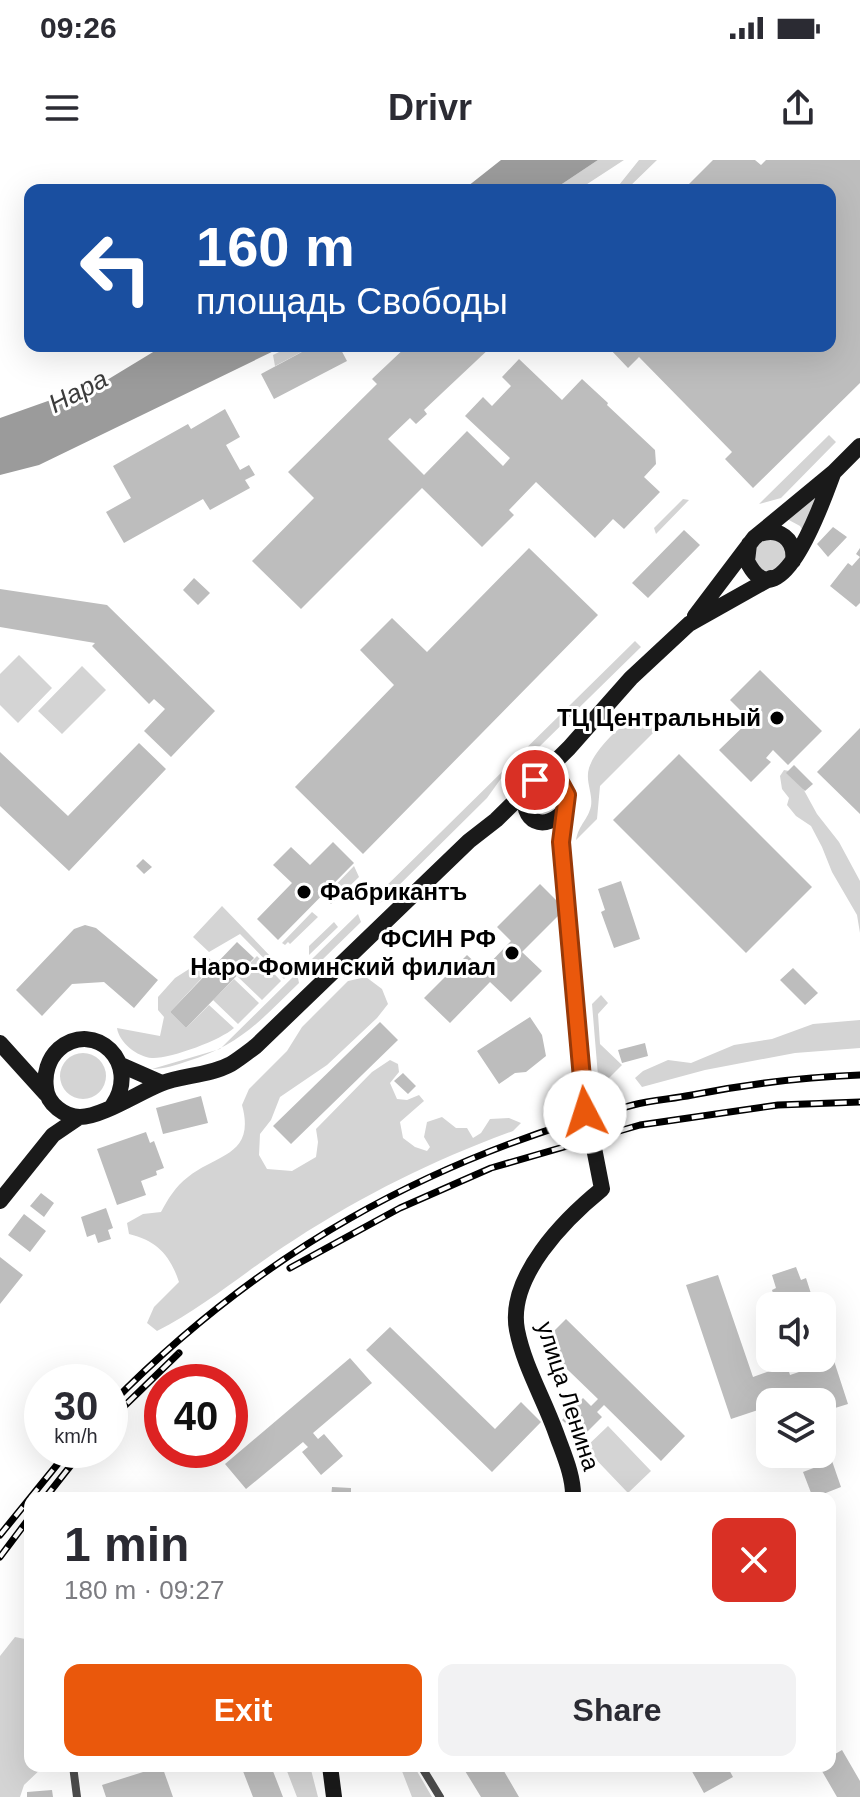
<!DOCTYPE html>
<html lang="en">
<head>
<meta charset="utf-8">
<style>
  :root { --surface:#fff; --page:#f2f2f3; --text:#2b2b33; --muted:#7c7c81; --accent:#ea580c }
  body { margin:0; font-family:Arial,sans-serif; background:var(--page); color:var(--text); height:100vh; display:flex; flex-direction:column; font-size:30px; white-space:nowrap }
  * { box-sizing:border-box; margin:0 }
  p { font-size:26px; color:var(--muted) }
  .icon { flex:none; width:44px; height:44px; fill:none; stroke:currentColor; stroke-width:2; stroke-linecap:round; stroke-linejoin:round }
  .map { position:relative; flex:1; overflow:hidden }
  .panel { position:absolute; left:24px; top:1332px; width:812px; height:280px; display:flex; flex-direction:column; background:var(--surface); border-radius:16px; box-shadow:0 8px 32px #0002 }
  .panel>* { flex:none }
  .guide { position:absolute; left:24px; top:24px; width:812px; height:168px; border-radius:16px; box-shadow:0 8px 32px #0002; background:#1a4fa0; color:#fff; overflow:hidden }
  .tools { position:absolute; left:756px; top:1132px; display:grid; gap:16px }
  .tools a { display:grid; place-items:center; width:80px; height:80px; border-radius:16px; background:var(--surface); box-shadow:0 8px 32px #0002; font-size:40px }
  .speed { position:absolute; left:24px; top:1204px; display:flex; gap:16px; font-size:40px; font-weight:700; text-align:center }
  .speed>* { display:grid; place-content:center; width:104px; height:104px; border-radius:50%; background:var(--surface); box-shadow:0 8px 32px #0002; line-height:1 }
  .speed small { font-size:20px; font-weight:400 }
  .speed .limit { border:12px solid #d22; background:#fff; color:#111 }
  .pin { position:absolute; display:grid; place-items:center; width:68px; height:68px; color:#fff; margin:-34px; border:4px solid #fff; border-radius:50%; box-shadow:0 2px 8px #0007 }
  .me { position:absolute; width:88px; margin:-44px; rotate:355deg; stroke-linejoin:round; filter:drop-shadow(0 0 6px #0008) }
  .turn { display:flex; align-items:center; gap:28px; height:168px; padding:0 40px; font-size:36px }
  .turn .icon { width:104px; height:104px; stroke-width:2.5 }
  .turn b { display:block; font-size:56px; line-height:68px }
  .round { display:grid; place-items:center; flex:none; width:84px; height:84px; border-radius:16px; background:var(--page) }
  .overview { display:flex; align-items:center; justify-content:space-between; height:136px; padding:0 40px }
  h1 { font-size:48px; font-weight:600; line-height:60px }
  .primary-button { display:flex; gap:16px; margin-top:auto; padding:16px 40px }
  .primary-button a { flex:1; height:92px; border-radius:16px; background:var(--accent); color:#fff; font-size:32px; font-weight:600; line-height:92px; text-align:center }
  .primary-button a+a { background:var(--page); color:var(--text) }
  .status { display:flex; justify-content:space-between; align-items:center; height:56px; padding:0 40px; background:var(--surface); direction:ltr }
  .status svg { height:22px; fill:currentColor }
  header { display:flex; justify-content:space-between; align-items:center; height:104px; padding:0 40px; background:var(--surface); font-size:36px; font-weight:600 }
  .map>svg:first-child { display:block }
  .green { fill:#d4d4d4 }
  .water { fill:#9b9b9b }
  .building { fill:#bdbdbd }
  .lines { fill:none; stroke-linecap:round; stroke-linejoin:round }
  .secondary-tunnel { stroke:#d9d9d9; stroke-width:16; stroke-dasharray:16 8; stroke-linecap:butt }
  .street { stroke:#4d4d4d; stroke-width:8 }
  .secondary { stroke:#1a1a1a; stroke-width:16 }
  .rail-casing { stroke:#000; stroke-width:7 }
  .rail { stroke:#fff; stroke-width:4; stroke-dasharray:12; stroke-linecap:butt }
  .route-casing { stroke:#983908; stroke-width:20 }
  .route { stroke:#ea580c; stroke-width:14 }
  .poi-dot { fill:#000; stroke:#fff; stroke-width:3 }
  .labels { text-anchor:middle; stroke-width:6; stroke-linejoin:round; paint-order:stroke }
  .poi-label { font-size:24px; font-weight:bold; fill:#000; stroke:#fff; text-anchor:end }
  .street-label { font-size:24px; fill:#000; stroke:#fff }
  .water-label { font-size:26px; font-style:italic; fill:#3c3c3c; stroke:#fff }
</style>
</head>
<body>
<div class="status"><b>09:26</b><svg viewBox="0 0 49 12"><path d="M0 12V9h3v3zM5 12V6h3v6zM10 12V3h3v9zM15 12V0h3v12zM26 1h20v11H26zM47 4h2v5h-2z"/></svg></div>
<header><svg class="icon" aria-label="menu" viewBox="0 0 24 24"><path d="M4 6h16M4 12h16M4 18h16"/></svg>Drivr<svg class="icon" aria-label="share" viewBox="0 0 24 24"><path d="M12 15V3M7 8l5-5 5 5M5 13v7h14v-7"/></svg></header>
<div class="map">
<svg width="860" height="1637" viewBox="0 0 860 1637">
  <rect width="100%" height="100%" fill="#fff"/>
  <!-- green -->
  <path class="green" d="M598 0H624L578 30H553Z
    M639 0H657L626 30H615Z
    M291 186H308L309 188 275 206 273 195Z
    M829 275 836 282 781 338 759 344Z
    M823 328 803 371 800 366 787 359Z
    M683 339 689 340 656 374 654 368Z
    M781 378 789 395 775 413 757 409 753 386 757 381Z
    M635 481 641 487 538 588 510 606 487 638 382 742 374 743 371 741Z
    M19 495 52 528 18 563 0 545V514Z
    M82 506 106 530 62 574 38 551Z
    M648 555 662 564 600 626 597 659 576 680C579 664 588 660 591 646 593 633 585 621 589 608 596 587 626 557 648 555Z
    M784 610 794 612 817 654 839 682 860 721V773L857 755 832 712 822 687 811 666 796 656 787 645 789 638 782 629 780 616Z
    M354 706 359 717 331 744 324 737Z
    M222 746 273 799 293 809 284 819 240 774 209 792 193 777Z
    M312 752 318 757 290 784 288 782 285 785 282 783Z
    M358 754 361 762 322 800 312 799Z
    M334 762 338 767 309 795V786Z
    M257 796 281 821 262 840 237 816Z
    M208 797 215 804 170 852 186 868 209 845 234 868C221 880 170 899 152 898 137 897 119 882 117 868L160 876 164 857 158 850V837L175 818Z
    M297 813 299 823C261 860 240 885 188 901 176 905 165 909 152 909L220 889Z
    M366 817 382 829 388 844 377 858 327 905 280 937 271 960 260 974 259 995 267 1009 292 1011 316 997 318 982 316 969 372 912 390 900 398 904 399 912 390 923 397 939 407 940 419 935 424 941 400 962 403 978 415 987 427 991 430 987 424 977 427 962 442 957 456 968H467L473 978 481 973 490 959 509 958 521 963 513 971C432 1001 367 1033 294 1080 248 1109 206 1146 157 1171L147 1163 154 1147 179 1122C170 1095 157 1081 129 1074L127 1063 143 1054 161 1052C168 1039 175 1027 188 1017 216 994 256 996 242 945L249 929 287 891 302 867 348 821Z
    M234 819 259 843 238 864 213 840Z
    M601 835 608 843 598 854 600 884 622 905 599 928 592 844Z
    M860 860V888L795 893 705 910 642 927 635 918 643 911 668 900 691 903 734 885 772 879 813 864Z
    M60 916a23 23 0 1 1 46 0a23 23 0 1 1-46 0Z
    M608 1266 651 1311 628 1333 585 1288Z
    M15 1477 30 1480V1606H44L24 1625 20 1637H0V1496Z
    M285 1606H310L318 1637H297Z
    M400 1606H414L432 1637H412Z"/>
  <!-- water -->
  <path class="water" d="M501 0H598L553 30H463Z
    M163 186H278L280 188 39 305 0 315V258L107 220Z"/>
  <!-- building -->
  <path class="building" d="M713 0H755L761 5 766 0H860V223L753 328 725 299 732 292 639 197 628 208 610 189 613 186H830V30H683Z
    M313 186H339L347 201 274 239 261 214Z
    M407 186H492L424 250 427 254 416 264 410 258 388 279 424 315 467 271 503 306 510 298 465 256 483 237 492 246 511 226 502 217 519 199 562 240 582 219 608 243 607 245 655 290 656 304 644 317 660 332 624 369 613 359 595 378 536 322 509 350 514 355 482 387 422 328 301 449 252 401 314 338 288 312 377 224 372 219Z
    M225 249 240 277 226 285 240 310 249 305 255 315 245 320 250 328 210 350 203 339 124 383 106 352 131 338 113 306 188 264 191 269Z
    M833 367 847 377 828 397 817 384Z
    M684 370 700 385 648 438 632 423Z
    M529 388 598 455 363 694 295 627 394 525 360 490 392 458 427 492Z
    M860 388V443L856 447 830 426 848 403 852 406 860 397 856 394Z
    M194 418 210 433 198 445 183 430Z
    M0 429 107 445 215 551 171 597 144 571 165 549 154 539 149 544 92 486 95 483 0 467Z
    M760 510 822 571 788 605 773 590 766 598 771 602 751 622 719 590 750 560 730 540Z
    M860 568V654L817 612Z
    M139 583 166 609 69 711 0 646V592L68 656Z
    M679 594 812 727 746 793 613 660Z
    M794 605 813 624 805 631 786 613Z
    M333 682 354 703 278 780 257 759 292 723 273 705 291 687 310 705Z
    M143 699 152 707 144 714 136 706Z
    M621 721 640 779 614 788 601 752 605 750 598 729Z
    M540 724 565 749 522 792 542 811 511 842 490 822 450 863 424 838 467 795 483 810 511 781 497 767Z
    M85 765 96 768 158 820 134 848 104 822 72 824 42 856 16 830 74 769Z
    M237 782 254 798 186 868 170 852Z
    M793 808 818 833 805 845 780 820Z
    M530 857 542 875 546 896 526 912 515 913 499 924 477 891Z
    M380 862 398 880 291 984 273 966Z
    M645 883 648 896 622 903 618 890Z
    M403 913 416 926 408 934 394 921Z
    M201 936 208 963 163 974 156 948Z
    M146 972 150 983 154 981 164 1008 156 1011 157 1015 141 1021 146 1035 117 1045 97 989Z
    M41 1033 54 1043 44 1057 30 1046Z
    M106 1048 113 1068 108 1070 111 1079 98 1083 95 1074 87 1077 81 1057Z
    M24 1054 46 1071 30 1092 8 1075Z
    M0 1097 23 1115 0 1144Z
    M796 1107 801 1120 806 1118 815 1146H777L772 1130 776 1128 772 1115Z
    M718 1115 753 1217 787 1205 790 1215 799 1212 795 1198H822L823 1167 848 1244 822 1252V1242H770V1246L731 1259 686 1125Z
    M566 1159 685 1276 661 1301 604 1245 597 1252 602 1257 581 1278 562 1260 583 1238 591 1246 598 1239 541 1184Z
    M390 1167 495 1269 521 1242 541 1262 492 1312 366 1190Z
    M350 1198 372 1223 313 1273 318 1279 324 1274 343 1296 321 1315 302 1292 308 1287 303 1282 246 1329 225 1304Z
    M832 1301 841 1327 813 1338 803 1312Z
    M332 1327 351 1328V1338H331Z
    M842 1590 860 1621V1637H837L819 1606H830V1597Z
    M162 1606 173 1637H106L102 1625Z
    M241 1606H271L283 1637H253Z
    M462 1606H501L519 1637H481Z
    M689 1606H727L733 1617 704 1633Z
    M52 1630 53 1637H27V1632Z"/>
  <g class="lines">
    <!-- secondary-tunnel -->
    <path class="secondary-tunnel" d="M585 952 594 988"/>
    <!-- street -->
    <path class="street" d="M73 1606 77 1637
      M421 1606 440 1637"/>
    <!-- secondary -->
    <path class="secondary" d="M759 374C779 367 796 379 793 401
      M749 384 747 401C780 468 825 335 833 314
      M695 456 754 378 834 312 860 286
      M535 620 548 618 561 624 567 635 561 682 585 952
      M525 630C520 662 544 674 566 649
      M0 883 46 934
      M121 905 162 923
      M113 945C141 903 95 859 59 889 48 899 44 914 46 928 47 944 65 957 80 957 101 957 138 933 160 924 182 915 209 916 231 904 239 899 248 892 256 886L469 681 496 660 569 588 631 518 689 464 771 418
      M0 1041 53 975 78 958
      M573 1338C574 1316 563 1293 556 1273 544 1239 524 1206 517 1170 507 1117 565 1059 602 1029L594 988
      M330 1606 334 1637"/>
    <defs>
      <path id="rail" d="M290 1108 400 1048 491 1008 640 965 778 945 860 942
        M110 1245C258 1094 428 998 633 945 652 940 672 939 692 935 748 924 803 917 860 915
        M110 1260 179 1193
        M45 1338 83 1290
        M0 1375 69 1290
        M0 1397 30 1357"/>
    </defs>
    <!-- rail casing -->
    <use href="#rail" class="rail-casing"/>
    <!-- rail -->
    <use href="#rail" class="rail"/>
  </g>
  <g class="lines">
    <defs>
      <path id="route" d="M535 620 548 618 561 624 567 635 561 682 585 952"/>
    </defs>
    <!-- route casing -->
    <use href="#route" class="route-casing"/>
    <!-- route -->
    <use href="#route" class="route"/>
  </g>
  <!-- markers -->
  <g class="poi-dot">
    <circle cx="777" cy="558" r="8"/>
    <circle cx="304" cy="732" r="8"/>
    <circle cx="512" cy="793" r="8"/>
  </g>
  <g class="labels">
    <!-- poi labels -->
    <g class="poi-label">
      <text x="761" y="566">ТЦ Центральный</text>
      <text x="320" y="740" text-anchor="start">Фабрикантъ</text>
      <text x="496" y="787">ФСИН РФ<tspan x="496" dy="28">Наро-Фоминский филиал</tspan></text>
    </g>
    <!-- street labels -->
    <g class="street-label">
      <text transform="translate(568 1236) rotate(72)" y="8">улица Ленина</text>
    </g>
    <!-- water labels -->
    <g class="water-label">
      <text transform="translate(78 231) rotate(-28)" y="9">Нара</text>
    </g>
  </g>
</svg>
<div class="tools">
<a><svg class="icon" aria-label="sound" viewBox="0 0 24 24"><path d="M4 9h4l5-4v14l-5-4H4zM17 9q2 3 0 6"/></svg></a>
<a><svg class="icon" aria-label="layers" viewBox="0 0 24 24"><path d="M12 4l9 5-9 5-9-5zM3 14l9 5 9-5"/></svg></a>
</div>
<div class="speed"><div>30<small>km/h</small></div><div class="limit">40</div></div>
<div class="pin" style="left:535px;top:620px;background:#d93025"><svg class="icon" aria-label="arrive" viewBox="0 0 24 24"><path d="M6 21V4h12l-3 4 3 4H6"/></svg></div>
<svg class="me" style="left:585px;top:952px" viewBox="-20 -20 40 40"><circle r="19" fill="#fff"/><path d="M0-13L10 11 0 6-10 11z" fill="#ea580c"/></svg>
<div class="guide">
<div class="turn"><svg class="icon" aria-label="left" viewBox="0 0 24 24"><path d="M17 20v-9H6M10 6l-5 5 5 5"/></svg><div><b>160 m</b>площадь Свободы</div></div>
</div>
<section class="panel">
<div class="overview"><div><h1>1 min</h1><p>180 m · 09:27</p></div><a class="round" style="background:#d93025;color:#fff"><svg class="icon" aria-label="close" viewBox="0 0 24 24"><path d="M6 6l12 12M18 6L6 18"/></svg></a></div>
<div class="primary-button"><a>Exit</a><a>Share</a></div>
</section>
</div>
</body>
</html>
